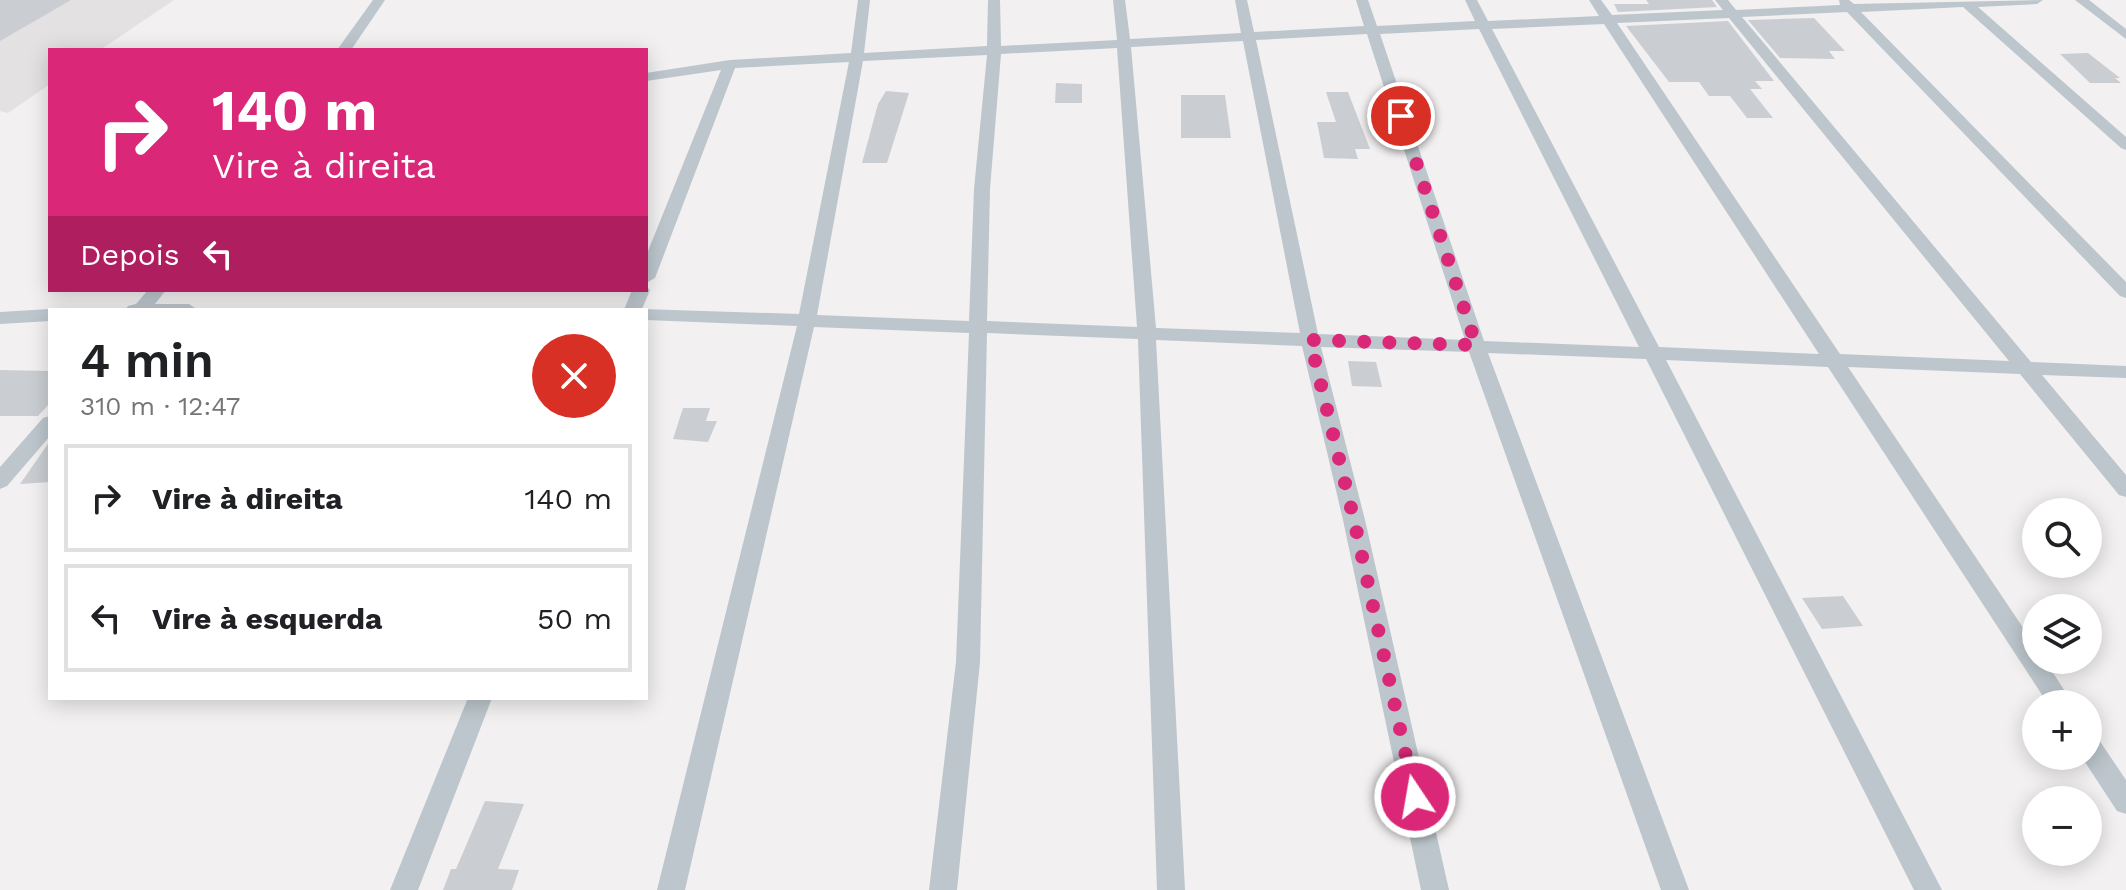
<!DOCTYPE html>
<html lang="pt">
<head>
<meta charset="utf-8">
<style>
  :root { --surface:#fff; --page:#f2f2f2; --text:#202124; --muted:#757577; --line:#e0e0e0 }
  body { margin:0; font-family:"Work Sans",sans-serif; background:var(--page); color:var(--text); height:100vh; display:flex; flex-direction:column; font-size:30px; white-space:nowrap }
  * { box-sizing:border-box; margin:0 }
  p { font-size:26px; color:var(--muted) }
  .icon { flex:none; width:44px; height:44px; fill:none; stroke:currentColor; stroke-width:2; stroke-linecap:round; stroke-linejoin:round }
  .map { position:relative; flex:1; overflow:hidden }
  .drawer { position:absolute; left:48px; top:308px; width:600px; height:392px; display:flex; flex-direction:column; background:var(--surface); border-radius:0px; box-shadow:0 4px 20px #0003 }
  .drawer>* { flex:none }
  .hud { position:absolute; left:48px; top:48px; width:600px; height:244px; border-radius:0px; box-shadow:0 4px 20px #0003; background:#db2777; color:#fff; overflow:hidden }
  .fabs { position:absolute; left:2022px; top:498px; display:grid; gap:16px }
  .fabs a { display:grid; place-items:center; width:80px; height:80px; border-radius:50%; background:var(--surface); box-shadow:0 4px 20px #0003; font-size:40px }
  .pin { position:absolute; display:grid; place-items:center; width:68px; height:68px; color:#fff; margin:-34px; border:4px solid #fff; border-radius:50%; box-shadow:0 2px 8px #0007 }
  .me { position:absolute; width:88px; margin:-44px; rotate:348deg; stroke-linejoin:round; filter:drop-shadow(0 0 6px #0008) }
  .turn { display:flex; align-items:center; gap:28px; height:168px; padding:0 32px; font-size:36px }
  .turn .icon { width:104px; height:104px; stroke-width:2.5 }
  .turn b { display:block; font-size:56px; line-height:68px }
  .then { display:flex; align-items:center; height:76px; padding:0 32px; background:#0003; gap:16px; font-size:30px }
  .round { display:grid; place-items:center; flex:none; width:84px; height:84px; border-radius:42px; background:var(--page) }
  .head { display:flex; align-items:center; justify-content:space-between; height:136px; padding:0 32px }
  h1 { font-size:48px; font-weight:600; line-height:60px }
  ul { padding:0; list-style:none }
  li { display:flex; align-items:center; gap:24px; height:108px; margin:0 16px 12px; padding:0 16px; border:4px solid var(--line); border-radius:0px }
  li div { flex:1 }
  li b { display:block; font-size:30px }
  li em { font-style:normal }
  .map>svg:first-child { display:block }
  .education { fill:#e3e1e2 }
  .building { fill:#caced2 }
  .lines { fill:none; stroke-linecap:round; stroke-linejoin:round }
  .street { fill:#bcc6cc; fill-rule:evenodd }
  .route { stroke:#db2777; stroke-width:14; stroke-dasharray:0 25.2 }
</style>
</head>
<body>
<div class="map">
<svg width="2126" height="890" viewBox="0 0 2126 890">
  <rect width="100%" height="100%" fill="#f2f0f0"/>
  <!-- education -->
  <path class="education" d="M0 0H174L100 50H50V84L8 113 0 111Z"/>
  <!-- building -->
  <path class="building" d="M0 0H71L0 41Z
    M1646 0H1712L1717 7 1618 12 1614 4H1649Z
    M1814 18 1845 51H1829L1835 59 1780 58 1748 20Z
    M1728 21 1774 81H1755L1762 89H1750L1773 118H1747L1730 96H1709L1699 82H1669L1626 26Z
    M2088 53 2120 78H2115L2121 83H2090L2060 54Z
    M1056 83 1082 84V103H1055Z
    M886 91 909 93 887 163H862L878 104Z
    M1326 92H1348L1370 149H1355L1358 159 1324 158 1317 122H1336Z
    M1181 95H1225L1231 138H1181Z
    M1348 361 1376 362 1382 387 1352 386Z
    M0 370 50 371V403L38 416H0Z
    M683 408H710L706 421H717L708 442 673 439Z
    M50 441V482L20 484Z
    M1843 596 1863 626 1822 629 1802 598Z
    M485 801 524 804 498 869 519 870 512 890H443L451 869H456Z"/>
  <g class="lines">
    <!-- street -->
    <path class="street" d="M373 0H385L351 50H337Z
      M858 0H870L864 53 987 46 988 0H1000L1001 46 1117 40 1113 0H1125L1130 39 1241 33 1235 0H1247L1254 32 1364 26 1356 0H1368L1377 26 1475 21 1465 0H1477L1488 21 1599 16 1589 0H1601L1612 15 1723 10 1715 0H1728L1736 10 1840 5 1839 0H1849L1854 4 2043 0 2037 4 1978 7 2126 137V150L2121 148 1963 7 1861 12 2126 282V298L2120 296 1847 12 1742 17 2031 362 2126 366V378L2042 375 2126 475V497L2119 495 2020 374 1848 367 2036 647V660H2045L2073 704H2048L1828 367 1666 360 1942 890H1914L1646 359 1488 353 1689 890H1661L1469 352 1321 347 1365 520 1449 890H1421L1343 520 1302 346 1156 340 1185 890H1157L1138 339 987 333 980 662 957 890H929L956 662 969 333 814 327 685 890H657L797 326 646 320V310H624L632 290H646V286L650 290 642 309 799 314 849 62 735 68 655 278 646 283V256L721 70 646 81V73L730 60 851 53ZM1729 18 2009 361 1840 354 1617 23ZM1604 24 1819 354 1659 347 1492 29ZM1479 29 1639 347 1484 341 1380 34ZM1367 34 1465 340 1318 334 1256 40ZM1243 41 1300 333 1156 328 1131 47ZM1117 48 1137 327 987 321 990 189 1001 54ZM987 55 974 189 969 321 817 315 863 61Z
      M2075 0H2089L2126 29V39Z
      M148 290H166L155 304H189L198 310H125L128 306 136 304Z
      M50 309 53 310H50V321L0 324V312Z
      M50 416V436L7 486 0 489V467L43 418Z
      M468 698H492L418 890H390Z
      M2088 734 2097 737 2126 780V814L2117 811 2081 756H2088Z"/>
  </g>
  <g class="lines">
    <!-- route -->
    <path class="route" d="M1401 116 1476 345 1310 340 1354 520 1415 797"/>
  </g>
</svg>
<div class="fabs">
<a><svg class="icon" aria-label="search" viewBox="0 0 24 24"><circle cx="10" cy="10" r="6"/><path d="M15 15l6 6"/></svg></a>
<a><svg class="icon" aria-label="layers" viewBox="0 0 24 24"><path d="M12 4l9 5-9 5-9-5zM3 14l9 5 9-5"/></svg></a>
<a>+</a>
<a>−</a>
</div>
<div class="pin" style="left:1401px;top:116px;background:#d93025"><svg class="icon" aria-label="arrive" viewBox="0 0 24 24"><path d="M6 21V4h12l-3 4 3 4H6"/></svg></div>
<svg class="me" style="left:1415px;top:797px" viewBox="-20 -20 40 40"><circle r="17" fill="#db2777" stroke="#fff" stroke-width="3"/><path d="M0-11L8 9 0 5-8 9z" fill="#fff"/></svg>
<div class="hud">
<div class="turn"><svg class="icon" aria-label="right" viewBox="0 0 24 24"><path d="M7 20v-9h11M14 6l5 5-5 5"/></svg><div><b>140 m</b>Vire à direita</div></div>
<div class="then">Depois<svg class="icon" aria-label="left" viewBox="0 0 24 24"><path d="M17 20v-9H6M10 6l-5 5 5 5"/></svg></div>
</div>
<section class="drawer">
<div class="head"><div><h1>4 min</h1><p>310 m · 12:47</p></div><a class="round" style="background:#d93025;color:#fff"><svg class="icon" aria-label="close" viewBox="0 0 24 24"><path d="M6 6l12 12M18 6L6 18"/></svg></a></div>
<ul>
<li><svg class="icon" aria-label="right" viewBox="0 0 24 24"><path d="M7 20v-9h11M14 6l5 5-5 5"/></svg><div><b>Vire à direita</b></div><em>140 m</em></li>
<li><svg class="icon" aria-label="left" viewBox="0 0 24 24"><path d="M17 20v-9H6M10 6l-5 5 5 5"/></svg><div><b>Vire à esquerda</b></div><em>50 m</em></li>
</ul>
</section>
</div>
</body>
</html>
